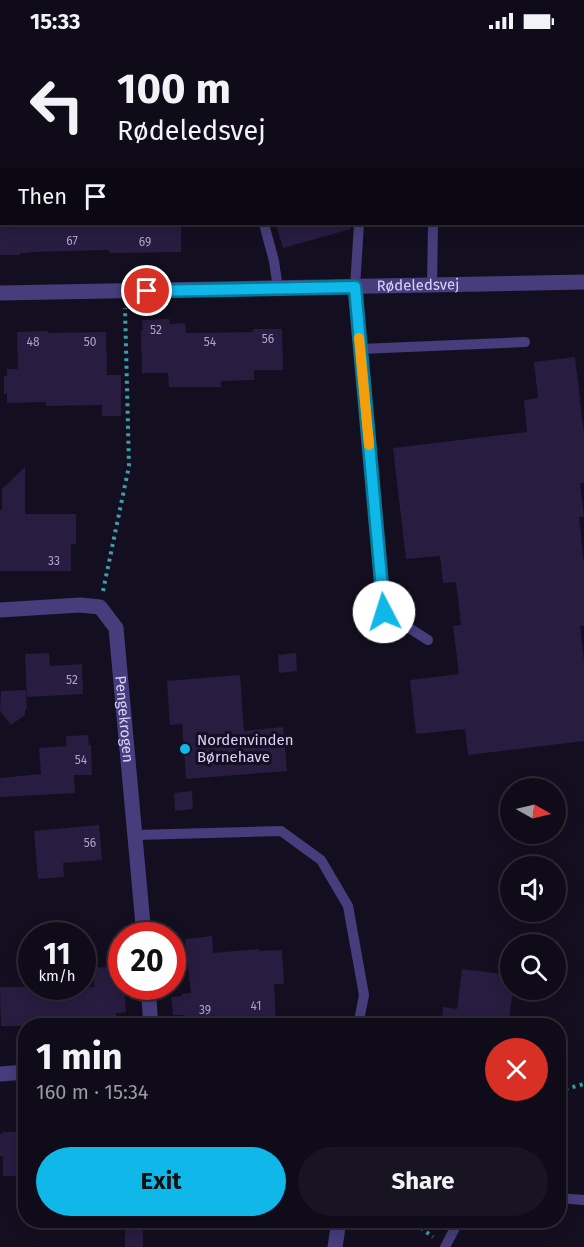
<!DOCTYPE html>
<html lang="en">
<head>
<meta charset="utf-8">
<style>
  :root { --surface:#0f0b18; --page:#181421; --text:#f1f3f6; --muted:#9b9ba2; --line:#2f2b37; --accent:#10b7e9 }
  body { margin:0; font-family:"Fira Sans",sans-serif; background:var(--page); color:var(--text); height:100vh; display:flex; flex-direction:column; font-size:22px; white-space:nowrap }
  * { box-sizing:border-box; margin:0 }
  p { font-size:20px; color:var(--muted) }
  .icon { flex:none; width:33px; height:33px; fill:none; stroke:currentColor; stroke-width:2; stroke-linecap:round; stroke-linejoin:round }
  .map { position:relative; flex:1; overflow:hidden }
  .sheet { position:absolute; left:18px; top:976px; width:548px; height:210px; display:flex; flex-direction:column; background:var(--surface); border-radius:24px; box-shadow:0 3px 15px #0003,0 0 0 2px var(--line) }
  .sheet>* { flex:none }
  .guide { position:absolute; left:0px; top:0px; width:585px; height:183px; box-shadow:0 3px 15px #0003,0 0 0 2px var(--line); background:#0f0b18; color:var(--text); overflow:hidden }
  .needle { width:39px; rotate:98deg }
  .fabs { position:absolute; left:500px; top:736px; display:grid; gap:12px }
  .fabs a { display:grid; place-items:center; width:66px; height:66px; border-radius:50%; background:var(--surface); box-shadow:0 3px 15px #0003,0 0 0 2px var(--line); font-size:30px }
  .speed { position:absolute; left:18px; top:880px; display:flex; gap:12px; font-size:30px; font-weight:700; text-align:center }
  .speed>* { display:grid; place-content:center; width:78px; height:78px; border-radius:50%; background:var(--surface); box-shadow:0 3px 15px #0003,0 0 0 2px var(--line); line-height:1 }
  .speed small { font-size:15px; font-weight:400 }
  .speed .limit { border:9px solid #d22; background:#fff; color:#111 }
  .pin { position:absolute; display:grid; place-items:center; width:51px; height:51px; color:#fff; margin:-26px; border:3px solid #fff; border-radius:50%; box-shadow:0 2px 6px #0007 }
  .me { position:absolute; width:66px; margin:-33px; rotate:355deg; stroke-linejoin:round; filter:drop-shadow(0 0 4px #0008) }
  .turn { display:flex; align-items:center; gap:21px; height:126px; padding:0 18px; font-size:27px }
  .turn .icon { width:78px; height:78px; stroke-width:2.5 }
  .turn b { display:block; font-size:42px; line-height:51px }
  .then { display:flex; align-items:center; height:57px; padding:0 18px; background:#0003; gap:12px; font-size:22px }
  .round { display:grid; place-items:center; flex:none; width:63px; height:63px; border-radius:32px; background:var(--page) }
  .headline { display:flex; align-items:center; justify-content:space-between; height:102px; padding:0 18px }
  h1 { font-size:36px; font-weight:700; line-height:45px }
  .action { display:flex; gap:12px; margin-top:auto; padding:12px 18px }
  .action a { flex:1; height:69px; border-radius:36px; background:var(--accent); color:#111; font-size:24px; font-weight:700; line-height:69px; text-align:center }
  .action a+a { background:var(--page); color:var(--text) }
  .status { display:flex; justify-content:space-between; align-items:center; height:42px; padding:0 30px; background:var(--surface); direction:ltr }
  .status svg { height:16px; fill:currentColor }
  .map>svg:first-child { display:block }
  .building { fill:#281c40 }
  .lines { fill:none; stroke-linecap:round; stroke-linejoin:round }
  .path { stroke:#36a2ab; stroke-width:4; stroke-dasharray:3 4.5; stroke-linecap:butt }
  .service { stroke:#473d7c; stroke-width:10 }
  .minor { stroke:#473d7c; stroke-width:15 }
  .tertiary { stroke:#473d7c; stroke-width:15 }
  .route-casing { stroke:#0a7797; stroke-width:15 }
  .route { stroke:#10b7e9; stroke-width:10 }
  .slow { stroke:#f59e0b; stroke-width:10 }
  .poi-dot { fill:#10b7e9; stroke:#140f20; stroke-width:2 }
  .labels { text-anchor:middle; stroke-width:6; stroke-linejoin:round; paint-order:stroke }
  .number-label { font-size:12px; fill:#aea4cd }
  .street-label { font-size:15px; fill:#dbd1fc; stroke:#140f20 }
  .poi-label { font-size:15px; fill:#dbd1fc; stroke:#140f20; text-anchor:start }
</style>
</head>
<body>
<div class="status"><b>15:33</b><svg viewBox="0 0 49 12"><path d="M0 12V9h3v3zM5 12V6h3v6zM10 12V3h3v9zM15 12V0h3v12zM26 1h20v11H26zM47 4h2v5h-2z"/></svg></div>
<div class="map">
<svg width="584" height="1205" viewBox="0 0 584 1205">
  <rect width="100%" height="100%" fill="#140f20"/>
  <!-- building -->
  <path class="building" d="M0 182H181V210L109 211V208L29 210V211H20V213H0Z
    M276 182H350L351 187 283 206Z
    M169 277 170 282 185 281 186 291 253 290V287H282L283 328H254V338L221 339V345H169L168 331H142L141 288H143L142 278Z
    M48 289V291L106 290 107 333H121V374H102V363L46 364V360L7 361V352H4V334H7V327H18L17 290Z
    M575 315 584 392V441H580L584 475H579L584 522V584H580L584 619V699L468 713 465 687 416 692 410 638 459 632 453 584 461 583 456 540 443 541 440 514 406 517 393 406 527 390 524 358 538 356 534 320Z
    M25 425V472H76V502H71V529H0V468H2V447Z
    M49 611 50 624 82 622 83 652 27 655 25 612Z
    M296 611 297 629 279 631 278 613Z
    M240 633 244 689 283 685 287 729 186 737 182 682 170 683 167 639Z
    M26 648 27 667H25V673L11 683 0 669 1 649Z
    M88 693 89 703H91L92 733H74L75 751 0 755V736L41 732 39 706 67 704 66 694Z
    M192 749 193 767 175 769 174 751Z
    M99 783 102 818 63 821 64 835 38 837 34 789Z
    M212 894 213 911 259 907V909L282 908 284 942H274L276 978 231 982 184 984 183 973H173L171 955 182 954V952L191 951 185 897Z
    M122 924V945H124L126 970 116 971 117 984H1L0 945H94L92 926Z
    M462 927 510 933V948H513L508 984H441L443 965 457 967Z
    M3 1090H26V1134H3V1114H0V1092H3Z
    M125 1186H143V1205H125Z"/>
  <g class="lines">
    <!-- path -->
    <path class="path" d="M103 549 129 424 125 266
      M558 1049 584 1042
      M417 1179 420 1185 433 1195"/>
    <!-- service -->
    <path class="service" d="M264 182 274 219 278 247
      M359 182 355 245 384 570 428 598
      M432 243 433 182
      M360 307 525 300
      M136 793 281 789 321 818 348 864 364 953 358 984
      M558 1156 584 1158
      M445 1205 456 1184 463 1179"/>
    <!-- minor -->
    <g class="minor">
      <path id="s1" d="M0 568 80 563 100 565 116 586 144 894"/>
      <path d="M148 945 151 984"/>
      <path d="M0 1032 26 1030"/>
      <path d="M335 1205 339 1179"/>
    </g>
    <!-- tertiary -->
    <path class="tertiary" id="s2" d="M0 251 584 240"/>
  </g>
  <g class="lines">
    <defs>
      <path id="route" d="M147 249 355 245 384 570"/>
    </defs>
    <!-- route casing -->
    <use href="#route" class="route-casing"/>
    <!-- route -->
    <use href="#route" class="route"/>
    <!-- slow -->
    <path class="slow" d="M359 296 369 403"/>
  </g>
  <!-- markers -->
  <circle class="poi-dot" cx="185" cy="707" r="6"/>
  <g class="labels">
    <!-- number labels -->
    <g class="number-label">
      <text x="72" y="203">67</text>
      <text x="145" y="204">69</text>
      <text x="156" y="292">52</text>
      <text x="268" y="301">56</text>
      <text x="33" y="304">48</text>
      <text x="90" y="304">50</text>
      <text x="210" y="304">54</text>
      <text x="54" y="523">33</text>
      <text x="72" y="642">52</text>
      <text x="81" y="722">54</text>
      <text x="90" y="805">56</text>
      <text x="256" y="968">41</text>
      <text x="205" y="972">39</text>
    </g>
    <!-- street labels -->
    <g class="street-label">
      <text dy="5" stroke="none"><textPath href="#s2" startOffset="418">Rødeledsvej</textPath></text>
      <text dy="5" stroke="none"><textPath href="#s1" startOffset="218">Pengekrogen</textPath></text>
    </g>
    <!-- poi labels -->
    <g class="poi-label">
      <text x="197" y="703">Nordenvinden<tspan x="197" dy="17">Børnehave</tspan></text>
    </g>
  </g>
</svg>
<div class="fabs">
<a><svg class="needle" viewBox="-14 -14 28 28"><path d="M0-13l5 13h-10z" fill="#e53935"/><path d="M0 13l5-13h-10z" fill="#9b9ba2"/></svg></a>
<a><svg class="icon" aria-label="sound" viewBox="0 0 24 24"><path d="M4 9h4l5-4v14l-5-4H4zM17 9q2 3 0 6"/></svg></a>
<a><svg class="icon" aria-label="search" viewBox="0 0 24 24"><circle cx="10" cy="10" r="6"/><path d="M15 15l6 6"/></svg></a>
</div>
<div class="speed"><div>11<small>km/h</small></div><div class="limit">20</div></div>
<div class="pin" style="left:147px;top:249px;background:#d93025"><svg class="icon" aria-label="arrive" viewBox="0 0 24 24"><path d="M6 21V4h12l-3 4 3 4H6"/></svg></div>
<svg class="me" style="left:384px;top:570px" viewBox="-20 -20 40 40"><circle r="19" fill="#fff"/><path d="M0-13L10 11 0 6-10 11z" fill="#10b7e9"/></svg>
<div class="guide">
<div class="turn"><svg class="icon" aria-label="left" viewBox="0 0 24 24"><path d="M17 20v-9H6M10 6l-5 5 5 5"/></svg><div><b>100 m</b>Rødeledsvej</div></div>
<div class="then">Then<svg class="icon" aria-label="arrive" viewBox="0 0 24 24"><path d="M6 21V4h12l-3 4 3 4H6"/></svg></div>
</div>
<section class="sheet">
<div class="headline"><div><h1>1 min</h1><p>160 m · 15:34</p></div><a class="round" style="background:#d93025;color:#fff"><svg class="icon" aria-label="close" viewBox="0 0 24 24"><path d="M6 6l12 12M18 6L6 18"/></svg></a></div>
<div class="action"><a>Exit</a><a>Share</a></div>
</section>
</div>
</body>
</html>
